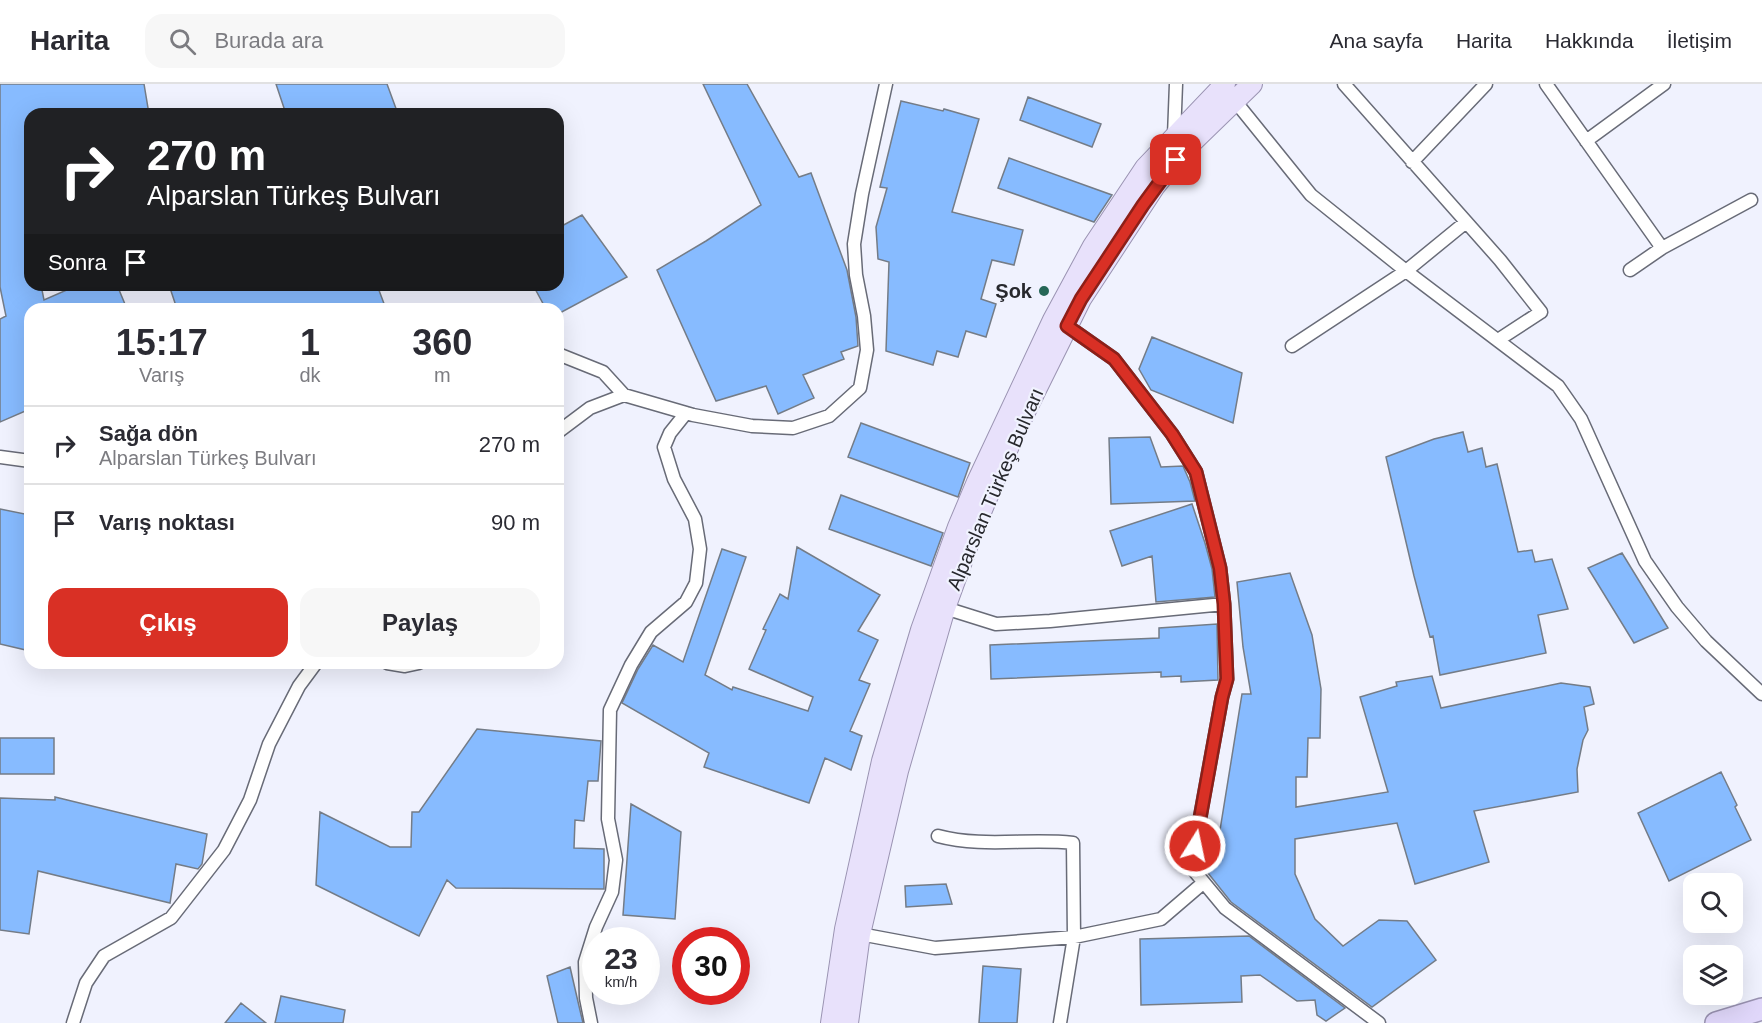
<!DOCTYPE html>
<html lang="tr">
<head>
<meta charset="utf-8">
<style>
  :root { --surface:#fff; --page:#f7f7f7; --text:#2b2b33; --muted:#7c7c81; --line:#e1e1e2; --accent:#d93025 }
  body { margin:0; font-family:Helvetica,sans-serif; background:var(--page); color:var(--text); height:100vh; display:flex; flex-direction:column; font-size:22px; white-space:nowrap }
  * { box-sizing:border-box; margin:0 }
  p { font-size:20px; color:var(--muted) }
  .icon { flex:none; width:33px; height:33px; fill:none; stroke:currentColor; stroke-width:2; stroke-linecap:round; stroke-linejoin:round }
  .map { position:relative; flex:1; overflow:hidden }
  .sheet { position:absolute; left:24px; top:219px; width:540px; height:366px; display:flex; flex-direction:column; background:var(--surface); border-radius:18px; box-shadow:0 6px 24px #0002 }
  .sheet>* { flex:none }
  .hud { position:absolute; left:24px; top:24px; width:540px; height:183px; border-radius:18px; box-shadow:0 6px 24px #0002; background:#202124; color:#fff; overflow:hidden }
  .tools { position:absolute; left:1683px; top:789px; display:grid; gap:12px }
  .tools a { display:grid; place-items:center; width:60px; height:60px; border-radius:12px; background:var(--surface); box-shadow:0 6px 24px #0002; font-size:30px }
  .speed { position:absolute; left:582px; top:843px; display:flex; gap:12px; font-size:30px; font-weight:700; text-align:center }
  .speed>* { display:grid; place-content:center; width:78px; height:78px; border-radius:50%; background:var(--surface); box-shadow:0 6px 24px #0002; line-height:1 }
  .speed small { font-size:15px; font-weight:400 }
  .speed .limit { border:9px solid #d22; background:#fff; color:#111 }
  .pin { position:absolute; display:grid; place-items:center; width:51px; height:51px; color:#fff; margin:-26px; border-radius:12px; box-shadow:0 3px 9px #0006 }
  .me { position:absolute; width:66px; margin:-33px; rotate:10deg; stroke-linejoin:round; filter:drop-shadow(0 0 4px #0008) }
  .turn { display:flex; align-items:center; gap:21px; height:126px; padding:0 24px; font-size:27px }
  .turn .icon { width:78px; height:78px; stroke-width:2.5 }
  .turn b { display:block; font-size:42px; line-height:51px }
  .then { display:flex; align-items:center; height:57px; padding:0 24px; background:#0003; gap:12px; font-size:22px }
  .eta { display:flex; justify-content:space-evenly; align-items:center; height:102px; text-align:center }
  .eta b { font-size:36px; font-weight:800; line-height:42px }
  .button { display:flex; gap:12px; margin-top:auto; padding:12px 24px }
  .button a { flex:1; height:69px; border-radius:18px; background:var(--accent); color:#fff; font-size:24px; font-weight:800; line-height:69px; text-align:center }
  .button a+a { background:var(--page); color:var(--text) }
  ul { padding:0; list-style:none }
  li { display:flex; align-items:center; gap:18px; height:78px; padding:0 24px; border-top:2px solid var(--line) }
  li div { flex:1 }
  li b { display:block; font-size:22px }
  li em { font-style:normal }
  header { display:flex; align-items:center; gap:36px; box-sizing:border-box; height:84px; padding:0 30px; background:var(--surface); border-bottom:2px solid var(--line) }
  header strong { font-size:28px }
  nav { display:flex; gap:33px; margin-inline-start:auto; font-size:21px }
  .search { width:420px; height:54px; background:var(--page); display:flex; align-items:center; gap:15px; box-sizing:border-box; padding:0 21px; border-radius:18px; color:var(--muted); font-size:22px }
  .map>svg:first-child { display:block }
  .building { fill:#87bbff; stroke:#747c87; stroke-width:1.5 }
  .lines { fill:none; stroke-linecap:round; stroke-linejoin:round }
  .minor-casing { stroke:#686b77; stroke-width:15 }
  .primary-casing { stroke:#9a93b2; stroke-width:22 }
  .trunk-casing { stroke:#9a93b2; stroke-width:24 }
  .minor { stroke:#fff; stroke-width:12 }
  .primary { stroke:#e8e1fb; stroke-width:20 }
  .trunk { stroke:#e0d7fa; stroke-width:21 }
  .route-casing { stroke:#8d1f18; stroke-width:15 }
  .route { stroke:#d93025; stroke-width:10 }
  .poi-dot { fill:#256656; stroke:#f0f2fe; stroke-width:2 }
  .labels { text-anchor:middle; stroke-width:4.5; stroke-linejoin:round; paint-order:stroke }
  .poi-label { font-size:20px; font-weight:bold; fill:#27282d; stroke:#f0f2fe; text-anchor:end }
  .street-label { font-size:20px; fill:#27282d; stroke:#f0f2fe }
</style>
</head>
<body>
<header>
<strong>Harita</strong>
<div class="search"><svg class="icon" aria-label="search" viewBox="0 0 24 24"><circle cx="10" cy="10" r="6"/><path d="M15 15l6 6"/></svg>Burada ara</div>
<nav><a>Ana sayfa</a><a>Harita</a><a>Hakkında</a><a>İletişim</a></nav>
</header>
<div class="map">
<svg width="1762" height="939" viewBox="0 0 1762 939">
  <rect width="100%" height="100%" fill="#f0f2fe"/>
  <!-- building -->
  <path class="building" d="M0 0H144L149 30H30V201H41L44 216 78 201H117L127 225H30V325L0 338V235L6 232 0 203Z
    M276 0H387L398 30H286Z
    M703 0H747L799 93 811 89 847 186 856 233 858 262 841 268 844 275 803 291 814 314 778 330 766 302 716 317 657 186 706 157 761 121Z
    M1028 13 1101 40 1092 63 1020 36Z
    M901 17 943 27 944 25 979 35 952 128 1023 146 1014 181 992 176 981 215 996 220 986 253 966 247 958 273 937 267 933 281 886 267 889 178 878 175 876 143 887 104 880 103Z
    M1009 74 1112 111 1094 138 998 104Z
    M582 131 627 193 558 230V225H546L533 201H558V144Z
    M169 201H377L386 225H177Z
    M1152 253 1242 289 1233 339 1151 306 1139 285Z
    M861 339 970 379 958 413 848 373Z
    M1463 348 1468 368 1482 364 1486 383 1497 380 1518 468 1532 466 1535 478 1552 475 1568 525 1538 531 1546 569 1440 591 1433 552 1430 553 1414 492 1386 373 1434 355Z
    M1150 353 1161 383 1183 382 1190 398 1195 417 1111 420 1109 354Z
    M841 411 943 449 931 482 829 445Z
    M1192 420 1205 459 1212 485 1215 513 1156 518 1152 472 1122 482 1110 447Z
    M0 425 30 431V567L0 560Z
    M797 463 880 511 858 547 878 556 859 596 870 600 850 647 862 652 851 686 825 674 809 719 704 683 709 669 622 619 638 585 653 561 683 578 722 465 746 473 705 591 732 606 733 603 808 627 813 613 749 585 766 546 763 545 780 510 788 515Z
    M1622 469 1668 544 1634 559 1588 484Z
    M1290 489 1312 551 1321 605 1320 654H1308L1307 693H1296V723L1388 708 1360 613 1397 602 1396 598 1432 592 1441 624 1561 599 1590 603 1594 620 1584 623 1588 646 1583 656 1577 685 1578 708 1474 727 1489 778 1415 800 1397 739 1295 755V790L1315 835 1343 862 1379 836 1407 837 1436 876 1372 923 1231 818 1208 789 1220 746 1242 610H1251L1243 563 1237 498Z
    M1217 540 1218 596 1181 598V592L1161 593V588L991 595 990 561 1159 554V544Z
    M477 645 601 657 598 697H588L584 737 575 736 574 764 604 765V805L456 804 447 796 419 852 316 801 320 728 390 763H411L412 728H419Z
    M0 654H54V690H0Z
    M1721 688 1737 721 1735 723 1751 756 1669 797 1638 729Z
    M55 713 207 750 202 780 198 785 176 780 170 819 38 787 29 850 0 846V714L55 716Z
    M631 720 681 748 675 835 623 831Z
    M946 800 952 820 906 823 905 802Z
    M1249 852 1345 924 1326 937 1317 931 1315 916 1297 917 1260 891 1241 892 1242 918 1141 921 1140 855Z
    M983 882 1021 885 1017 939H979Z
    M570 883 579 922 583 939H558L547 892Z
    M281 912 345 926 343 939H275Z
    M241 919 266 939H225Z"/>
  <g class="lines">
    <defs>
      <path id="minor" d="M1344 0 1500 176 1541 228 1498 256
        M1546 0 1662 164
        M1235 17 1311 111 1406 187 1558 302 1581 335 1645 477 1677 523 1706 557 1762 610
        M1174 52 1176 0
        M1586 57 1664 0
        M1412 78 1486 0
        M1630 186 1662 164 1751 116
        M1067 242 1114 275 1172 350 1196 388 1220 484 1224 520 1227 595 1222 613 1191 783 1225 824 1379 939
        M1292 262 1406 187 1466 138
        M558 270 603 288 624 311
        M558 348 590 324 624 311 693 331 752 342 793 344 829 332 860 304 867 266 864 232 856 191 854 160 862 110 886 0
        M0 373 30 377
        M945 524 996 540 1050 537 1224 520
        M387 579 405 582 419 579
        M938 752C983 764 1028 754 1073 759L1074 853 1060 939
        M860 850 935 864 1074 853 1161 835 1203 799
        M73 939 86 899 104 872 171 834 224 766 250 716 269 660 299 602 316 579
        M591 939 586 914 585 878 596 843 612 808 616 776 608 735 610 626 631 581 651 548 686 518 696 499 700 465 695 435 674 395 664 363 670 349 686 329"/>
      <path id="primary" d="M831 939 845 845 882 677 921 546 958 443 977 398 1053 236 1093 162 1145 84 1225 0
        M848 939 860 850 898 687 945 524 973 447 1014 350 1081 215 1155 102 1186 64 1252 0"/>
      <path id="trunk" d="M1716 939 1762 925"/>
    </defs>
    <!-- minor casing -->
    <use href="#minor" class="minor-casing"/>
    <!-- primary casing -->
    <use href="#primary" class="primary-casing"/>
    <!-- trunk casing -->
    <use href="#trunk" class="trunk-casing"/>
    <!-- minor -->
    <use href="#minor" class="minor"/>
    <!-- primary -->
    <use href="#primary" class="primary"/>
    <!-- trunk -->
    <use href="#trunk" class="trunk"/>
  </g>
  <g class="lines">
    <defs>
      <path id="route" d="M1176 76 1143 121 1081 215 1067 242 1114 275 1172 350 1196 388 1220 484 1224 520 1227 595 1222 613 1195 762"/>
    </defs>
    <!-- route casing -->
    <use href="#route" class="route-casing"/>
    <!-- route -->
    <use href="#route" class="route"/>
  </g>
  <!-- markers -->
  <circle class="poi-dot" cx="1044" cy="207" r="6"/>
  <g class="labels">
    <!-- poi labels -->
    <g class="poi-label">
      <text x="1032" y="214">Şok</text>
    </g>
    <!-- street labels -->
    <g class="street-label">
      <text transform="translate(995 405) rotate(-67)" y="7">Alparslan Türkeş Bulvarı</text>
    </g>
  </g>
</svg>
<div class="tools">
<a><svg class="icon" aria-label="search" viewBox="0 0 24 24"><circle cx="10" cy="10" r="6"/><path d="M15 15l6 6"/></svg></a>
<a><svg class="icon" aria-label="layers" viewBox="0 0 24 24"><path d="M12 4l9 5-9 5-9-5zM3 14l9 5 9-5"/></svg></a>
</div>
<div class="speed"><div>23<small>km/h</small></div><div class="limit">30</div></div>
<div class="pin" style="left:1176px;top:76px;background:#d93025"><svg class="icon" aria-label="arrive" viewBox="0 0 24 24"><path d="M6 21V4h12l-3 4 3 4H6"/></svg></div>
<svg class="me" style="left:1195px;top:762px" viewBox="-20 -20 40 40"><circle r="17" fill="#d93025" stroke="#fff" stroke-width="3"/><path d="M0-11L8 9 0 5-8 9z" fill="#fff"/></svg>
<div class="hud">
<div class="turn"><svg class="icon" aria-label="right" viewBox="0 0 24 24"><path d="M7 20v-9h11M14 6l5 5-5 5"/></svg><div><b>270 m</b>Alparslan Türkeş Bulvarı</div></div>
<div class="then">Sonra<svg class="icon" aria-label="arrive" viewBox="0 0 24 24"><path d="M6 21V4h12l-3 4 3 4H6"/></svg></div>
</div>
<section class="sheet">
<div class="eta">
<div><b>15:17</b><p>Varış</p></div>
<div><b>1</b><p>dk</p></div>
<div><b>360</b><p>m</p></div>
</div>
<ul>
<li><svg class="icon" aria-label="right" viewBox="0 0 24 24"><path d="M7 20v-9h11M14 6l5 5-5 5"/></svg><div><b>Sağa dön</b><p>Alparslan Türkeş Bulvarı</p></div><em>270 m</em></li>
<li><svg class="icon" aria-label="arrive" viewBox="0 0 24 24"><path d="M6 21V4h12l-3 4 3 4H6"/></svg><div><b>Varış noktası</b></div><em>90 m</em></li>
</ul>
<div class="button"><a>Çıkış</a><a>Paylaş</a></div>
</section>
</div>
</body>
</html>
